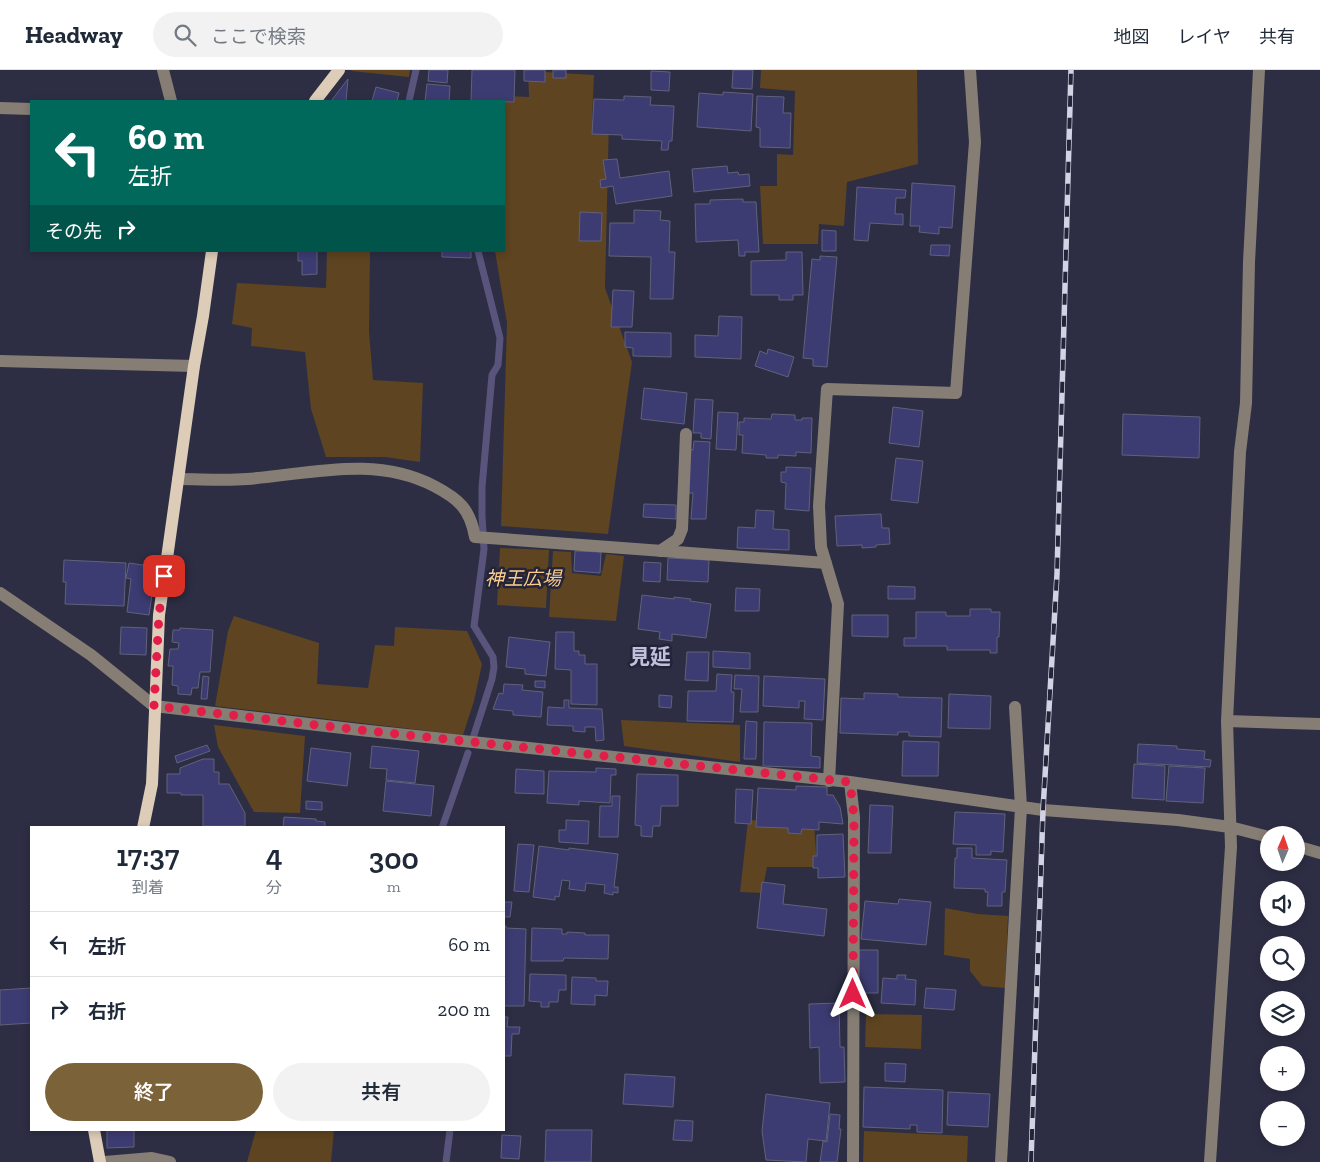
<!DOCTYPE html>
<html lang="ja">
<head>
<meta charset="utf-8">
<style>
  :root { --surface:#fff; --page:#f2f2f3; --text:#1f2937; --muted:#747a83; --line:#e0e1e3; --accent:#7c6239 }
  body { margin:0; font-family:"Zilla Slab","Noto Sans JP",serif; background:var(--page); color:var(--text); height:100vh; display:flex; flex-direction:column; font-size:19px; white-space:nowrap }
  * { box-sizing:border-box; margin:0 }
  p { font-size:16px; color:var(--muted) }
  .icon { flex:none; width:28px; height:28px; fill:none; stroke:currentColor; stroke-width:2; stroke-linecap:round; stroke-linejoin:round }
  .map { position:relative; flex:1; overflow:hidden }
  .sheet { position:absolute; left:30px; top:756px; width:475px; height:305px; display:flex; flex-direction:column; background:var(--surface); border-radius:0px; box-shadow:0 2px 8px #0003 }
  .sheet>* { flex:none }
  .hud { position:absolute; left:30px; top:30px; width:475px; height:152px; border-radius:0px; box-shadow:0 2px 8px #0003; background:#00695c; color:#fff; overflow:hidden }
  .needle { width:32px; rotate:2deg }
  .tools { position:absolute; left:1260px; top:756px; display:grid; gap:10px }
  .tools a { display:grid; place-items:center; width:45px; height:45px; border-radius:50%; background:var(--surface); box-shadow:0 2px 8px #0003; font-size:25px }
  .pin { position:absolute; display:grid; place-items:center; width:42px; height:42px; color:#fff; margin:-21px; border-radius:10px; box-shadow:0 2px 8px #0006 }
  .me { position:absolute; width:55px; margin:-28px; rotate:0deg; stroke-linejoin:round; filter:drop-shadow(0 0 4px #0008) }
  .turn { display:flex; align-items:center; gap:18px; height:105px; padding:0 15px; font-size:22px }
  .turn .icon { width:65px; height:65px; stroke-width:2.5 }
  .turn b { display:block; font-size:35px; line-height:42px }
  .then { display:flex; align-items:center; height:48px; padding:0 15px; background:#0003; gap:10px; font-size:19px }
  .eta { display:flex; justify-content:space-evenly; align-items:center; height:85px; text-align:center }
  .eta b { font-size:30px; font-weight:600; line-height:35px }
  .primary-button { display:flex; gap:10px; margin-top:auto; padding:10px 15px }
  .primary-button a { flex:1; height:58px; border-radius:30px; background:var(--accent); color:#fff; font-size:20px; font-weight:600; line-height:58px; text-align:center }
  .primary-button a+a { background:var(--page); color:var(--text) }
  ul { padding:0; list-style:none }
  li { display:flex; align-items:center; gap:15px; height:65px; padding:0 15px; border-top:1px solid var(--line) }
  li div { flex:1 }
  li b { display:block; font-size:19px }
  li em { font-style:normal }
  header { display:flex; align-items:center; gap:30px; box-sizing:border-box; height:70px; padding:0 25px; background:var(--surface); border-bottom:1px solid var(--line) }
  header strong { font-size:24px }
  nav { display:flex; gap:28px; margin-inline-start:auto; font-size:18px }
  .search { width:350px; height:45px; background:var(--page); display:flex; align-items:center; gap:12px; box-sizing:border-box; padding:0 18px; border-radius:28px; color:var(--muted); font-size:19px }
  .map>svg:first-child { display:block }
  .green { fill:#5e4420 }
  .lines { fill:none; stroke-linecap:round; stroke-linejoin:round }
  .stream { stroke:#58547c; stroke-width:7 }
  .building { fill:#3d3c72; stroke:#60617a }
  .minor { stroke:#867e74; stroke-width:12 }
  .major { stroke:#ddcdb8; stroke-width:12 }
  .rail-casing { stroke:#d2d3e3; stroke-width:5.5 }
  .rail { stroke:#232439; stroke-width:4; stroke-dasharray:11; stroke-linecap:butt }
  .route { stroke:#e11d48; stroke-width:9; stroke-dasharray:0 16.2 }
  .labels { text-anchor:middle; stroke-width:5; stroke-linejoin:round; paint-order:stroke }
  .park-label { font-size:19px; font-style:italic; fill:#fccc8d; stroke:#232439 }
  .quarter-label { font-size:21px; font-weight:bold; fill:#bec0dc; stroke:#232439 }
</style>
</head>
<body>
<header>
<strong>Headway</strong>
<div class="search"><svg class="icon" aria-label="search" viewBox="0 0 24 24"><circle cx="10" cy="10" r="6"/><path d="M15 15l6 6"/></svg>ここで検索</div>
<nav><a>地図</a><a>レイヤ</a><a>共有</a></nav>
</header>
<div class="map">
<svg width="1320" height="1092" viewBox="0 0 1320 1092">
  <rect width="100%" height="100%" fill="#2d2e44"/>
  <!-- green -->
  <path class="green" d="M352 0H410L409 7 351 1Z
    M761 0H917L918 94 847 112 844 156 819 154 818 174H763L760 116H777V84L793 85 795 21 760 18Z
    M528 1 594 5 592 50 609 49 605 218 632 292 608 464 501 456 507 253 495 181H504V31H472L473 24 529 27Z
    M327 181H370L369 262 373 310 423 313 420 392 385 387H326L311 339 305 282 251 276 252 258 232 254 237 213 326 218Z
    M500 478 549 480 546 538 497 535Z
    M553 481 571 482 572 503 601 506 606 484 624 486 616 551 549 547Z
    M234 546 319 573 317 614 368 618 375 575 394 576 395 557 467 561 482 594 474 631 463 665 215 636 228 561Z
    M621 650 740 655V692L624 676Z
    M214 655 305 666 300 743 254 742 218 677Z
    M748 750 814 753 817 797H767L762 823 740 822Z
    M945 838 978 844 1008 846 1005 918 982 916 970 901V889L944 885Z
    M866 944 922 945 921 979 865 977Z
    M256 1060H334L331 1092H247Z
    M864 1061 968 1066 967 1092H863Z"/>
  <g class="lines">
    <!-- stream -->
    <path class="stream" d="M409 31 416 0
      M474 665 492 609 494 597 493 587 474 556 484 479 482 446V417L492 305 498 295 500 268 478 181
      M442 758 468 683
      M446 1092 450 1060"/>
  </g>
  <!-- building -->
  <path class="building" d="M429 0H448L447 13 428 11Z
    M472 0H515L514 32 471 31Z
    M524 0H545V12L524 11Z
    M553 0H566V8H553Z
    M733 0H753L752 19 732 18Z
    M651 1 670 2 669 21 651 20Z
    M348 9 346 31H331Z
    M427 14 450 16 449 31H425Z
    M376 17 399 23 397 31H372Z
    M723 22 753 24 751 61 697 57 699 23 723 25Z
    M624 26 651 27 650 35 674 36 672 71H669L668 80H661L662 71 622 69V65L592 64 594 29 624 30Z
    M757 26 784 27 783 43H791L790 78 760 77V58L756 57Z
    M617 89 620 108 669 101 672 126 616 134 613 116 601 118 600 110 606 109 603 90Z
    M727 96 728 103 738 102 739 105 749 104 750 116 694 122 692 99Z
    M912 113 955 116 952 158 939 157V164L919 162 920 156H910Z
    M857 117 906 120 905 128H896L895 144H903V155L870 153 868 171 854 170Z
    M743 129V132H756L759 182H745V186H739L738 170 696 172 695 134H710V130Z
    M634 140 661 141 660 150 670 151 669 182H675L673 229H650L651 187 609 186 610 153H634Z
    M580 142 602 143 601 171H579Z
    M822 160 836 161V181H822Z
    M931 175H950L949 186 930 185Z
    M298 181H317V204L302 205V191H298Z
    M442 181H471V188L442 187Z
    M786 182H802L803 225H793V230H779V225H751V191L786 190Z
    M820 186 837 187 827 297 813 296V289L803 288 812 189 820 190Z
    M613 220 634 221 632 257H611Z
    M719 246 742 247 741 289 695 287V265L718 266Z
    M625 262 671 263V287L633 286V278L625 277Z
    M768 279 794 287 788 307 755 296 760 281 767 284Z
    M644 318 687 323 684 354 641 349Z
    M695 329 713 330 711 369 701 368V363H693Z
    M893 337 923 341 919 377 889 373Z
    M718 342 738 343 736 380 716 379Z
    M772 344 795 345V350H802V348H812L811 383 796 382V386L778 385V388H766V385L742 383 743 365H739V352H744V348L771 349Z
    M1123 344 1200 347 1199 388 1122 385Z
    M694 371 710 372 706 449H691L693 423H687L689 379 693 380Z
    M896 388 923 391 918 433 891 430Z
    M786 397 811 398 809 441 785 439 786 413 781 412V402H786Z
    M644 434 676 435V449L643 447Z
    M756 440 774 441 773 459 789 460V480L737 478 738 457 755 458Z
    M881 444 882 458H889L890 474 876 475V477L862 478V475L837 476 835 446Z
    M575 481 601 482 600 503 574 501Z
    M668 488 709 490 708 512 667 510Z
    M64 490 126 493 124 536 65 534 66 512H63Z
    M644 492 661 493 660 512 643 511Z
    M129 493 156 497 149 545 127 542 131 509 126 508Z
    M888 516 915 517V529H888Z
    M736 518 760 519 759 541H735Z
    M642 525 674 529V527L691 529 690 531 711 534 706 568 672 564V571L659 569 660 562 638 559Z
    M970 539H991V542H1000L999 567H997V583H990V580H947V576H904V568H916V542H946V546H970Z
    M852 545H888V567L852 566Z
    M121 557 147 558 146 585 120 584Z
    M180 558 213 560 210 602H200L198 618H192L191 625 178 624V616L172 615 173 596H168L170 579H178L179 573 172 572 173 560H180Z
    M556 562H574V581H579V585H585V594H597V635L571 634V600L555 599Z
    M509 567 550 572 546 606 525 604V599L506 597Z
    M713 581 750 583V599L713 597Z
    M687 582H709L708 611 685 610Z
    M717 604 732 605 731 622H734L733 652 687 651 688 621H716Z
    M735 605 759 606 758 642H740L742 619H734Z
    M203 606 209 607 207 629H201Z
    M764 606 825 609 823 650 804 649 805 631H799V638L763 636Z
    M535 611H545V618L535 617Z
    M504 614 523 615 522 620 543 622 541 647 513 645V641L493 639 499 623 503 624Z
    M864 623 898 624V627L942 628 941 667 909 666V662H898V665L840 663 841 628 864 629Z
    M949 624 991 626 990 659 948 658Z
    M659 625 672 626 671 638 659 637Z
    M564 630H569V638L602 639 604 670 596 671 595 657H585V662L573 661V656L547 655 548 637 564 638Z
    M746 651 757 652 756 689H744Z
    M764 652 812 653 811 686 820 687V698L763 696Z
    M903 671 939 672 938 706H902Z
    M1138 674 1177 676V679L1205 681 1204 689 1211 690 1210 697 1137 693Z
    M207 675 210 681 177 693 175 686Z
    M372 676 419 681 415 713 386 710 387 699 370 698Z
    M311 678 351 683 347 716 307 711Z
    M203 689H214V702H219V714H229L245 743V756H203V725H181V723H167V704H180V698Z
    M1134 694 1165 696 1164 730 1132 728Z
    M1169 696 1205 698 1203 733 1166 731Z
    M596 698 616 699V705H611L610 733 579 731V735L547 733 549 701 596 702Z
    M516 699 544 701V724L515 723Z
    M637 704 678 705V736H661L660 756H653L652 767 641 766V756L635 755Z
    M386 711 434 716 431 746 383 741Z
    M796 716 827 717V725H833L840 737 843 754 819 752V760L802 759 801 764 788 763V758L756 757 758 718 796 720Z
    M736 719 753 720 751 754 735 753Z
    M612 726H620L618 767H599L600 736H612Z
    M306 731 322 732V740L306 739Z
    M870 735 893 736 891 783H868Z
    M955 742 1005 744 1003 782 991 781V785H976V775L953 774Z
    M284 747 316 749V751L325 752V758H283Z
    M566 750 589 751 588 774 559 772V760H566Z
    M843 764 845 807 818 808V798H813V786H817V765Z
    M518 774 534 775 529 822 514 821Z
    M539 776 569 780V778L618 784 614 817H618V823L613 822V825L604 823 605 815 586 813 585 821 569 819 570 811 562 810 559 827 555 826V830L533 827Z
    M957 778H972V788L1007 790 1005 822H1002V836H987L988 822H985V819L954 818 955 788H957Z
    M762 812 785 815 783 834 827 839 824 866 757 858Z
    M899 829 931 832 926 875 861 869 865 831 898 834Z
    M504 832H512L510 847H504Z
    M504 856H506V858L526 859 524 936H504Z
    M532 858 562 859V864H567V862L585 863V865H609L608 889 564 888 563 891H531Z
    M859 880H878V923H858Z
    M530 904 566 905V920H559L558 932H549V937H541V932L529 931Z
    M897 905H906L905 909 916 910 915 935 881 933 883 908 897 909Z
    M572 907 596 908V911H608L607 926 595 925V935L571 934Z
    M31 918V953L0 955V920Z
    M926 918 956 920 954 940 924 938Z
    M839 933 840 977H844L845 1012 820 1013 819 977 810 978 809 934Z
    M504 947H508L507 957H520L519 964H512L511 986H504V1003Z
    M885 993 906 994 905 1012 885 1011Z
    M625 1004 675 1007 673 1037 623 1034Z
    M864 1017 943 1020 942 1063 917 1062V1055H910V1059L863 1057Z
    M948 1022 990 1024 988 1057 947 1055Z
    M766 1024 830 1033 826 1071 808 1069 806 1092 766 1090 762 1061Z
    M830 1044 840 1045 839 1059H841L837 1092H820L823 1071 827 1072Z
    M675 1050 693 1051 692 1071 673 1070Z
    M107 1060H134V1077L107 1078Z
    M546 1060H592L591 1092H545Z
    M502 1065 521 1066 519 1089 501 1088Z"/>
  <g class="lines">
    <!-- minor -->
    <path class="minor" d="M163 0 171 31
      M0 38 31 39
      M0 291 194 296
      M178 409C201 409 224 411 247 409 310 404 375 385 434 416 459 429 470 439 475 467L826 493
      M660 481 678 469 682 459 686 364
      M0 523 91 585 154 636 360 660 850 712 1043 740 1178 750 1230 757 1269 767
      M1227 651 1320 654
      M829 711 838 534 821 477 819 436 827 319 956 323 975 72 970 0
      M850 712 854 747 853 1092
      M1296 776 1320 783
      M105 1092 152 1088 170 1092
      M1001 1092 1021 737 1015 637
      M1210 1092 1231 777 1227 651 1240 382 1246 333 1249 192 1259 0"/>
    <!-- major -->
    <path class="major" d="M315 31 339 0
      M143 758 152 714 159 545 194 296 203 246 212 181
      M94 1060 100 1092"/>
    <defs>
      <path id="rail" d="M1031 1092 1043 740 1057 504 1071 0"/>
    </defs>
    <!-- rail casing -->
    <use href="#rail" class="rail-casing"/>
    <!-- rail -->
    <use href="#rail" class="rail"/>
  </g>
  <g class="lines">
    <!-- route -->
    <path class="route" d="M164 506 159 545 154 636 360 660 850 712 854 747 853 924"/>
  </g>
  <g class="labels">
    <!-- park labels -->
    <g class="park-label">
      <text x="523" y="515">神王広場</text>
    </g>
    <!-- quarter labels -->
    <g class="quarter-label">
      <text x="650" y="594">見延</text>
    </g>
  </g>
</svg>
<div class="tools">
<a><svg class="needle" viewBox="-14 -14 28 28"><path d="M0-13l5 13h-10z" fill="#e53935"/><path d="M0 13l5-13h-10z" fill="#747a83"/></svg></a>
<a><svg class="icon" aria-label="sound" viewBox="0 0 24 24"><path d="M4 9h4l5-4v14l-5-4H4zM17 9q2 3 0 6"/></svg></a>
<a><svg class="icon" aria-label="search" viewBox="0 0 24 24"><circle cx="10" cy="10" r="6"/><path d="M15 15l6 6"/></svg></a>
<a><svg class="icon" aria-label="layers" viewBox="0 0 24 24"><path d="M12 4l9 5-9 5-9-5zM3 14l9 5 9-5"/></svg></a>
<a>+</a>
<a>−</a>
</div>
<div class="pin" style="left:164px;top:506px;background:#d93025"><svg class="icon" aria-label="arrive" viewBox="0 0 24 24"><path d="M6 21V4h12l-3 4 3 4H6"/></svg></div>
<svg class="me" style="left:853px;top:924px" viewBox="-20 -20 40 40"><path d="M0-17L14 15 0 8-14 15z" fill="#e11d48" stroke="#fff" stroke-width="4"/></svg>
<div class="hud">
<div class="turn"><svg class="icon" aria-label="left" viewBox="0 0 24 24"><path d="M17 20v-9H6M10 6l-5 5 5 5"/></svg><div><b>60 m</b>左折</div></div>
<div class="then">その先<svg class="icon" aria-label="right" viewBox="0 0 24 24"><path d="M7 20v-9h11M14 6l5 5-5 5"/></svg></div>
</div>
<section class="sheet">
<div class="eta">
<div><b>17:37</b><p>到着</p></div>
<div><b>4</b><p>分</p></div>
<div><b>300</b><p>m</p></div>
</div>
<ul>
<li><svg class="icon" aria-label="left" viewBox="0 0 24 24"><path d="M17 20v-9H6M10 6l-5 5 5 5"/></svg><div><b>左折</b></div><em>60 m</em></li>
<li><svg class="icon" aria-label="right" viewBox="0 0 24 24"><path d="M7 20v-9h11M14 6l5 5-5 5"/></svg><div><b>右折</b></div><em>200 m</em></li>
</ul>
<div class="primary-button"><a>終了</a><a>共有</a></div>
</section>
</div>
</body>
</html>
